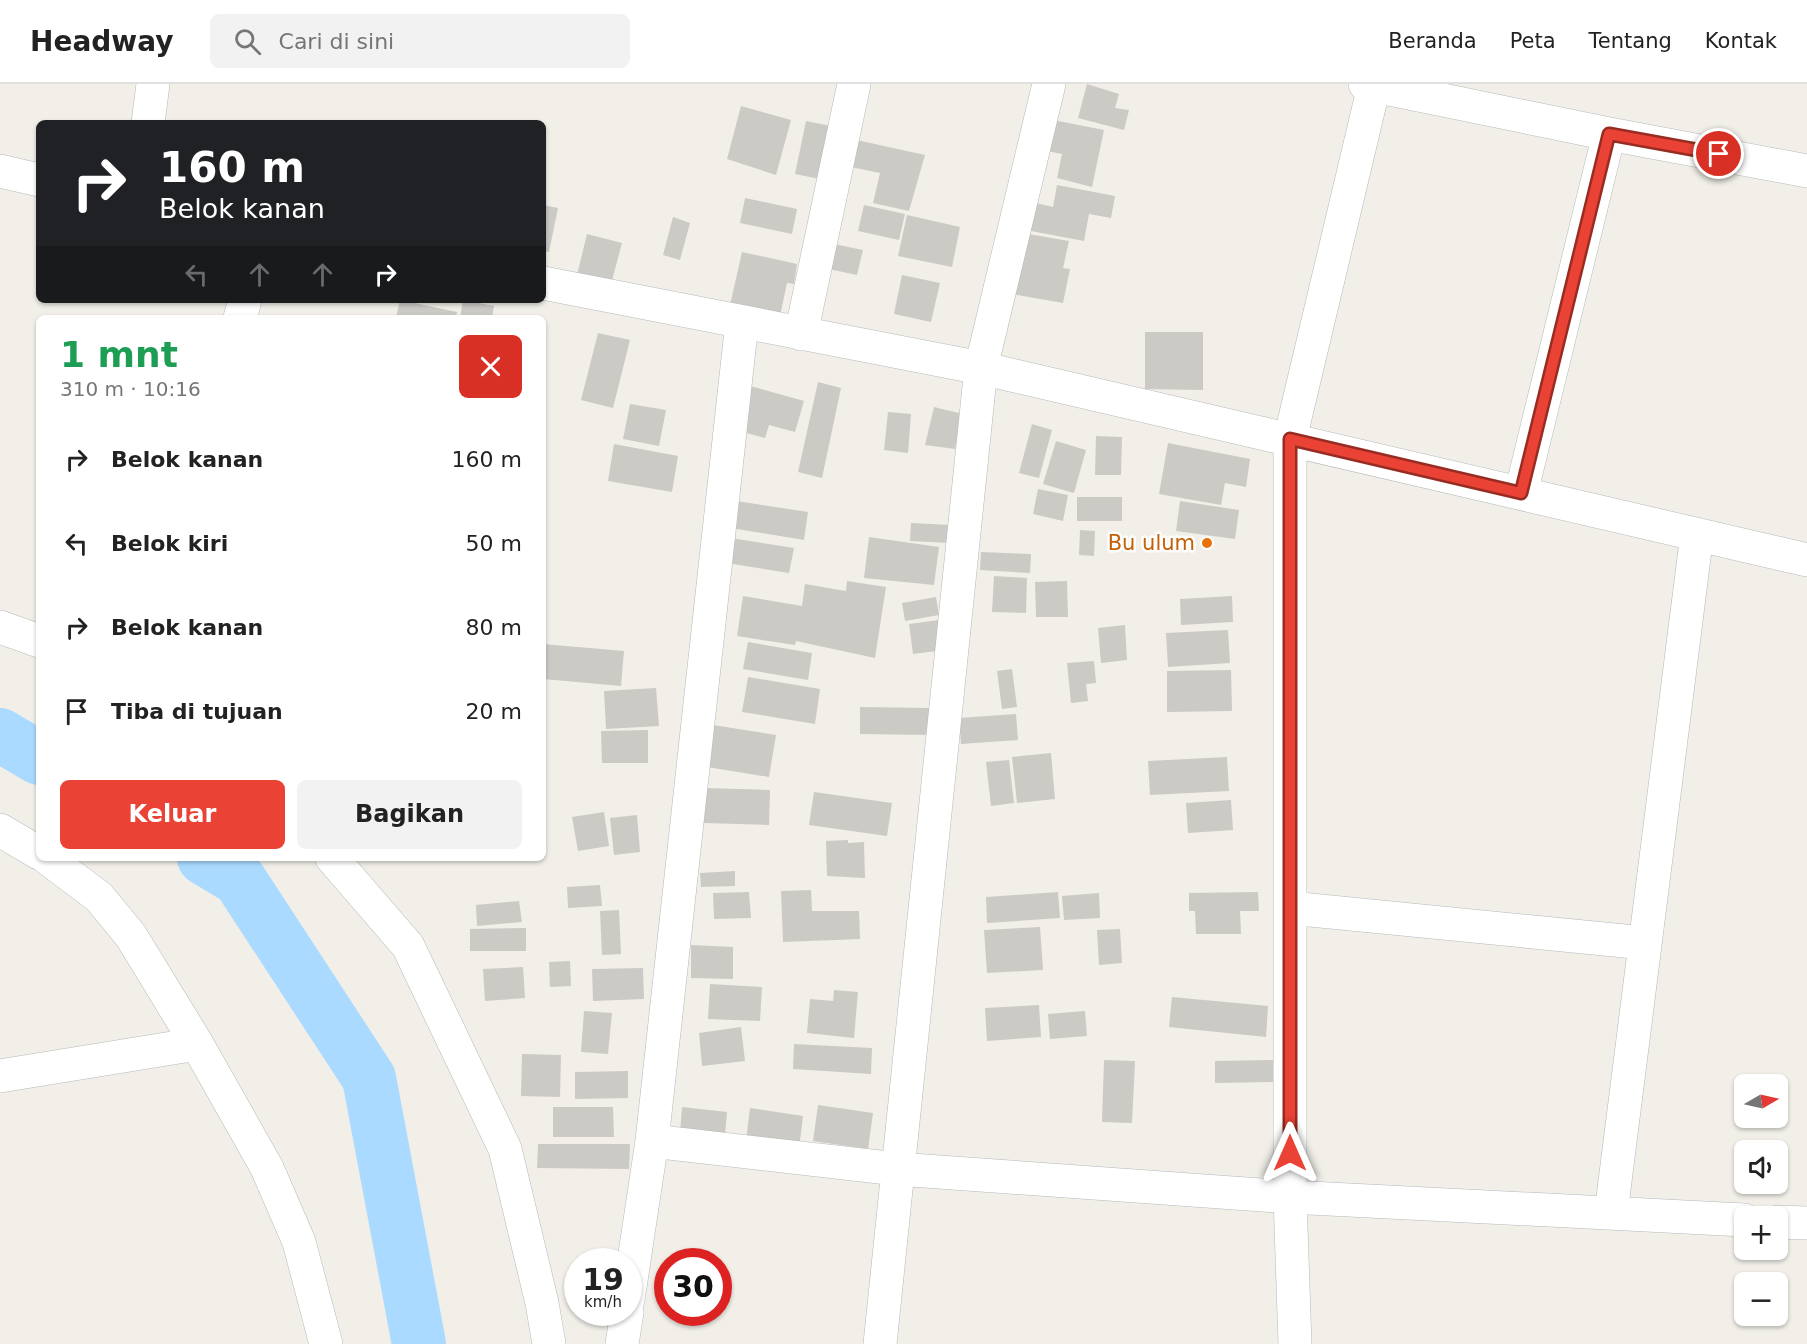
<!DOCTYPE html>
<html lang="id">
<head>
<meta charset="utf-8">
<style>
  :root { --surface:#fff; --page:#f2f2f2; --text:#222; --muted:#767676; --line:#e0e0e0; --accent:#ea4335 }
  body { margin:0; font-family:"DejaVu Sans",sans-serif; background:var(--page); color:var(--text); height:100vh; display:flex; flex-direction:column; font-size:22px; white-space:nowrap }
  * { box-sizing:border-box; margin:0 }
  p { font-size:20px; color:var(--muted) }
  .icon { flex:none; width:33px; height:33px; fill:none; stroke:currentColor; stroke-width:2; stroke-linecap:round; stroke-linejoin:round }
  .map { position:relative; flex:1; overflow:hidden }
  .drawer { position:absolute; left:36px; top:231px; width:510px; height:546px; display:flex; flex-direction:column; background:var(--surface); border-radius:9px; box-shadow:0 2px 4px #0004 }
  .drawer>* { flex:none }
  .hud { position:absolute; left:36px; top:36px; width:510px; height:183px; border-radius:9px; box-shadow:0 2px 4px #0004; background:#202124; color:#fff; overflow:hidden }
  .needle { width:39px; rotate:81deg }
  .tools { position:absolute; left:1734px; top:990px; display:grid; gap:12px }
  .tools a { display:grid; place-items:center; width:54px; height:54px; border-radius:9px; background:var(--surface); box-shadow:0 2px 4px #0004; font-size:30px }
  .speed { position:absolute; left:564px; top:1164px; display:flex; gap:12px; font-size:30px; font-weight:700; text-align:center }
  .speed>* { display:grid; place-content:center; width:78px; height:78px; border-radius:50%; background:var(--surface); box-shadow:0 2px 4px #0004; line-height:1 }
  .speed small { font-size:15px; font-weight:400 }
  .speed .limit { border:9px solid #d22; background:#fff; color:#111 }
  .pin { position:absolute; display:grid; place-items:center; width:51px; height:51px; color:#fff; margin:-26px; border:3px solid #fff; border-radius:50%; box-shadow:0 2px 6px #0007 }
  .me { position:absolute; width:66px; margin:-33px; rotate:0deg; stroke-linejoin:round; filter:drop-shadow(0 0 4px #0008) }
  .turn { display:flex; align-items:center; gap:21px; height:126px; padding:0 24px; font-size:27px }
  .turn .icon { width:78px; height:78px; stroke-width:2.5 }
  .turn b { display:block; font-size:42px; line-height:51px }
  .lanes { display:flex; align-items:center; height:57px; padding:0 24px; background:#0003; justify-content:center; gap:30px; direction:ltr }
  .lanes .off { opacity:.35 }
  .round { display:grid; place-items:center; flex:none; width:63px; height:63px; border-radius:9px; background:var(--page) }
  .head { display:flex; align-items:center; justify-content:space-between; height:102px; padding:0 24px }
  h1 { font-size:36px; font-weight:600; line-height:45px; color:#1e9e55 }
  .action { display:flex; gap:12px; margin-top:auto; padding:12px 24px }
  .action a { flex:1; height:69px; border-radius:9px; background:var(--accent); color:#fff; font-size:24px; font-weight:600; line-height:69px; text-align:center }
  .action a+a { background:var(--page); color:var(--text) }
  ul { padding:0; list-style:none }
  li { display:flex; align-items:center; gap:18px; height:84px; padding:0 24px }
  li div { flex:1 }
  li b { display:block; font-size:22px }
  li em { font-style:normal }
  header { display:flex; align-items:center; gap:36px; box-sizing:border-box; height:84px; padding:0 30px; background:var(--surface); border-bottom:2px solid var(--line) }
  header strong { font-size:28px }
  nav { display:flex; gap:33px; margin-inline-start:auto; font-size:21px }
  .search { width:420px; height:54px; background:var(--page); display:flex; align-items:center; gap:15px; box-sizing:border-box; padding:0 21px; border-radius:9px; color:var(--muted); font-size:22px }
  .map>svg:first-child { display:block }
  .lines { fill:none; stroke-linecap:round; stroke-linejoin:round }
  .river { stroke:#aadaff; stroke-width:54 }
  .building { fill:#cccac5 }
  .minor-casing { stroke:#b5b8bc; stroke-width:34 }
  .minor { stroke:#fff; stroke-width:33 }
  .route-casing { stroke:#982c22; stroke-width:15 }
  .route { stroke:#ea4335; stroke-width:10 }
  .food-dot { fill:#e8710a; stroke:#fff; stroke-width:2 }
  .labels { text-anchor:middle; stroke-width:5; stroke-linejoin:round; paint-order:stroke }
  .food-label { font-size:21px; fill:#c56008; stroke:#fff; text-anchor:end }
</style>
</head>
<body>
<header>
<strong>Headway</strong>
<div class="search"><svg class="icon" aria-label="search" viewBox="0 0 24 24"><circle cx="10" cy="10" r="6"/><path d="M15 15l6 6"/></svg>Cari di sini</div>
<nav><a>Beranda</a><a>Peta</a><a>Tentang</a><a>Kontak</a></nav>
</header>
<div class="map">
<svg width="1807" height="1260" viewBox="0 0 1807 1260">
  <rect width="100%" height="100%" fill="#f1efe8"/>
  <g class="lines">
    <!-- river -->
    <path class="river" d="M0 651 39 674
      M204 774 239 795 369 994 419 1260"/>
  </g>
  <!-- building -->
  <path class="building" d="M1087 0 1119 10 1115 24 1129 26 1124 46 1078 34Z
    M741 22 791 36 776 91 727 75Z
    M1053 36 1104 46 1092 103 1057 94 1062 70 1047 67Z
    M806 37 831 42 820 95 795 90Z
    M852 55 925 71 909 127 873 119 880 89 846 82Z
    M1057 101 1115 112 1111 134 1089 130 1084 157 1031 147 1036 119 1053 123Z
    M745 114 797 125 792 150 740 139Z
    M543 121 558 124 549 168 543 167Z
    M864 121 905 130 899 156 858 147Z
    M907 131 960 143 952 183 898 172Z
    M673 133 690 139 680 176 663 171Z
    M587 150 622 159 610 204 576 195Z
    M1028 150 1069 157 1063 184 1070 185 1063 219 1006 209Z
    M824 158 863 166 857 191 819 183Z
    M742 168 797 180 794 200 787 199 780 232 730 221Z
    M902 191 940 199 931 238 894 230Z
    M400 216 457 228 456 234H396Z
    M463 216 494 222 492 234H460Z
    M1145 248H1203V306L1145 305Z
    M598 249 630 256 613 324 581 316Z
    M818 298 841 304 822 394 798 388Z
    M743 300 804 317 795 348 769 341 765 354 732 345Z
    M630 320 666 326 659 362 623 355Z
    M934 323 963 330 955 365 925 361Z
    M888 328 911 330 908 369 884 366Z
    M1032 340 1052 346 1039 394 1019 389Z
    M1096 352 1122 353 1121 391H1095Z
    M1056 357 1086 366 1074 409 1043 400Z
    M1168 359 1250 375 1246 403 1225 399 1221 421 1159 410Z
    M614 360 678 372 672 408 608 397Z
    M1038 405 1068 411 1063 437 1033 430Z
    M1077 413H1122V437H1077Z
    M730 416 808 428 804 456 725 443Z
    M1180 417 1239 426 1235 455 1176 447Z
    M911 439 951 441 950 459 910 457Z
    M1080 446 1095 447 1094 472 1079 471Z
    M869 453 939 463 934 501 864 494Z
    M731 454 794 464 789 489 727 479Z
    M981 468 1031 470 1030 489 980 486Z
    M994 492 1027 494 1026 529 992 528Z
    M847 497 886 503 875 574 796 557 795 561 737 552 743 512 802 522 805 500 846 507Z
    M1067 497 1068 533H1036L1035 498Z
    M1232 512 1233 538 1181 541 1180 515Z
    M936 513 939 531 905 537 902 519Z
    M939 536 944 566 913 570 909 540Z
    M1125 541 1127 576 1101 579 1098 544Z
    M1228 546 1230 579 1168 583 1166 549Z
    M748 558 812 569 808 596 743 585Z
    M543 560 624 567 621 602 543 595Z
    M1094 577 1096 599 1086 600 1088 617 1071 619 1067 579Z
    M1012 585 1017 623 1002 625 997 587Z
    M1231 586 1232 627 1167 628V587Z
    M748 593 820 605 815 640 742 628Z
    M656 604 659 642 606 645 604 607Z
    M860 623 930 624V651L860 650Z
    M1016 630 1018 656 961 660 959 634Z
    M713 641 776 651 769 693 707 683Z
    M648 646V679H602L601 647Z
    M1051 669 1055 715 1017 719 1012 673Z
    M1227 673 1229 707 1150 711 1148 677Z
    M1009 676 1014 719 991 722 986 678Z
    M705 704 770 706 769 741 704 739Z
    M814 708 892 719 887 752 809 741Z
    M1231 716 1233 746 1188 749 1186 719Z
    M604 728 609 762 578 767 572 733Z
    M637 731 640 768 614 771 610 734Z
    M848 756V759L864 758 865 794 827 792 826 757Z
    M735 787V802L701 803 700 789Z
    M600 801 602 822 568 824 567 803Z
    M811 806 812 827H859L860 855 783 858 781 807Z
    M749 808 751 834 714 835 713 809Z
    M1058 808 1060 834 987 839 986 813Z
    M1258 808 1259 827H1240L1241 850H1196L1195 827H1189V809Z
    M1099 809 1100 834 1064 836 1062 812Z
    M519 817 522 838 477 842 476 821Z
    M619 826 621 870 602 871 600 827Z
    M1040 843 1043 886 987 889 984 846Z
    M526 844V867H470V845Z
    M1120 845 1122 879 1099 881 1097 846Z
    M691 861 733 863V895L691 894Z
    M570 877 571 902 550 903 549 878Z
    M523 883 525 914 485 917 483 885Z
    M643 884 644 915 593 917 592 885Z
    M710 900 762 903 760 937 708 935Z
    M834 906 858 908 854 954 807 949 810 915 833 917Z
    M1172 913 1268 922 1266 953 1169 943Z
    M1039 921 1041 953 987 957 985 924Z
    M584 927 612 929 608 970 581 968Z
    M1085 927 1087 952 1050 955 1048 930Z
    M741 943 745 977 702 982 699 949Z
    M794 960 872 964 871 990 793 985Z
    M522 970 561 971 560 1013 521 1012Z
    M1104 976 1135 977 1132 1039 1102 1038Z
    M1277 976V998L1215 999V977Z
    M628 987V1014L575 1015V988Z
    M818 1021 873 1029 868 1065 813 1057Z
    M553 1023H613L614 1053H553Z
    M682 1023 727 1028 725 1052 680 1048Z
    M750 1024 803 1032 799 1065 746 1057Z
    M538 1060H630L629 1085 537 1084Z"/>
  <g class="lines">
    <defs>
      <path id="minor" d="M1365 0 1609 50 1807 87
        M148 39 153 0
        M0 87 39 96
        M543 199 981 284 1807 476
        M240 234 245 216
        M801 250 854 0
        M1521 409 1609 50
        M0 543 39 557
        M0 746 39 769
        M47 774 99 813 131 852 197 960 267 1084 299 1158 326 1260
        M332 774 408 862 505 1065 542 1219 549 1260
        M1290 824 1645 859
        M0 992 197 960
        M652 1057 897 1085 1290 1113 1744 1136
        M1611 1129 1697 450
        M1778 1138 1807 1139
        M628 1216 652 1057 742 238
        M622 1260 627 1228
        M880 1260 981 284 1049 0
        M1295 1260 1290 1113V355L1374 2"/>
    </defs>
    <!-- minor casing -->
    <use href="#minor" class="minor-casing"/>
    <!-- minor -->
    <use href="#minor" class="minor"/>
  </g>
  <g class="lines">
    <defs>
      <path id="route" d="M1290 1069V355L1521 409 1609 50 1719 70"/>
    </defs>
    <!-- route casing -->
    <use href="#route" class="route-casing"/>
    <!-- route -->
    <use href="#route" class="route"/>
  </g>
  <!-- markers -->
  <circle class="food-dot" cx="1207" cy="459" r="6"/>
  <g class="labels">
    <!-- food labels -->
    <g class="food-label">
      <text x="1195" y="466">Bu ulum</text>
    </g>
  </g>
</svg>
<div class="tools">
<a><svg class="needle" viewBox="-14 -14 28 28"><path d="M0-13l5 13h-10z" fill="#e53935"/><path d="M0 13l5-13h-10z" fill="#767676"/></svg></a>
<a><svg class="icon" aria-label="sound" viewBox="0 0 24 24"><path d="M4 9h4l5-4v14l-5-4H4zM17 9q2 3 0 6"/></svg></a>
<a>+</a>
<a>−</a>
</div>
<div class="speed"><div>19<small>km/h</small></div><div class="limit">30</div></div>
<div class="pin" style="left:1719px;top:70px;background:#d93025"><svg class="icon" aria-label="arrive" viewBox="0 0 24 24"><path d="M6 21V4h12l-3 4 3 4H6"/></svg></div>
<svg class="me" style="left:1290px;top:1069px" viewBox="-20 -20 40 40"><path d="M0-17L14 15 0 8-14 15z" fill="#ea4335" stroke="#fff" stroke-width="4"/></svg>
<div class="hud">
<div class="turn"><svg class="icon" aria-label="right" viewBox="0 0 24 24"><path d="M7 20v-9h11M14 6l5 5-5 5"/></svg><div><b>160 m</b>Belok kanan</div></div>
<div class="lanes"><svg class="icon off" aria-label="left" viewBox="0 0 24 24"><path d="M17 20v-9H6M10 6l-5 5 5 5"/></svg><svg class="icon off" aria-label="ahead" viewBox="0 0 24 24"><path d="M12 20V5M6 11l6-6 6 6"/></svg><svg class="icon off" aria-label="ahead" viewBox="0 0 24 24"><path d="M12 20V5M6 11l6-6 6 6"/></svg><svg class="icon" aria-label="right" viewBox="0 0 24 24"><path d="M7 20v-9h11M14 6l5 5-5 5"/></svg></div>
</div>
<section class="drawer">
<div class="head"><div><h1>1 mnt</h1><p>310 m · 10:16</p></div><a class="round" style="background:#d93025;color:#fff"><svg class="icon" aria-label="close" viewBox="0 0 24 24"><path d="M6 6l12 12M18 6L6 18"/></svg></a></div>
<ul>
<li><svg class="icon" aria-label="right" viewBox="0 0 24 24"><path d="M7 20v-9h11M14 6l5 5-5 5"/></svg><div><b>Belok kanan</b></div><em>160 m</em></li>
<li><svg class="icon" aria-label="left" viewBox="0 0 24 24"><path d="M17 20v-9H6M10 6l-5 5 5 5"/></svg><div><b>Belok kiri</b></div><em>50 m</em></li>
<li><svg class="icon" aria-label="right" viewBox="0 0 24 24"><path d="M7 20v-9h11M14 6l5 5-5 5"/></svg><div><b>Belok kanan</b></div><em>80 m</em></li>
<li><svg class="icon" aria-label="arrive" viewBox="0 0 24 24"><path d="M6 21V4h12l-3 4 3 4H6"/></svg><div><b>Tiba di tujuan</b></div><em>20 m</em></li>
</ul>
<div class="action"><a>Keluar</a><a>Bagikan</a></div>
</section>
</div>
</body>
</html>
